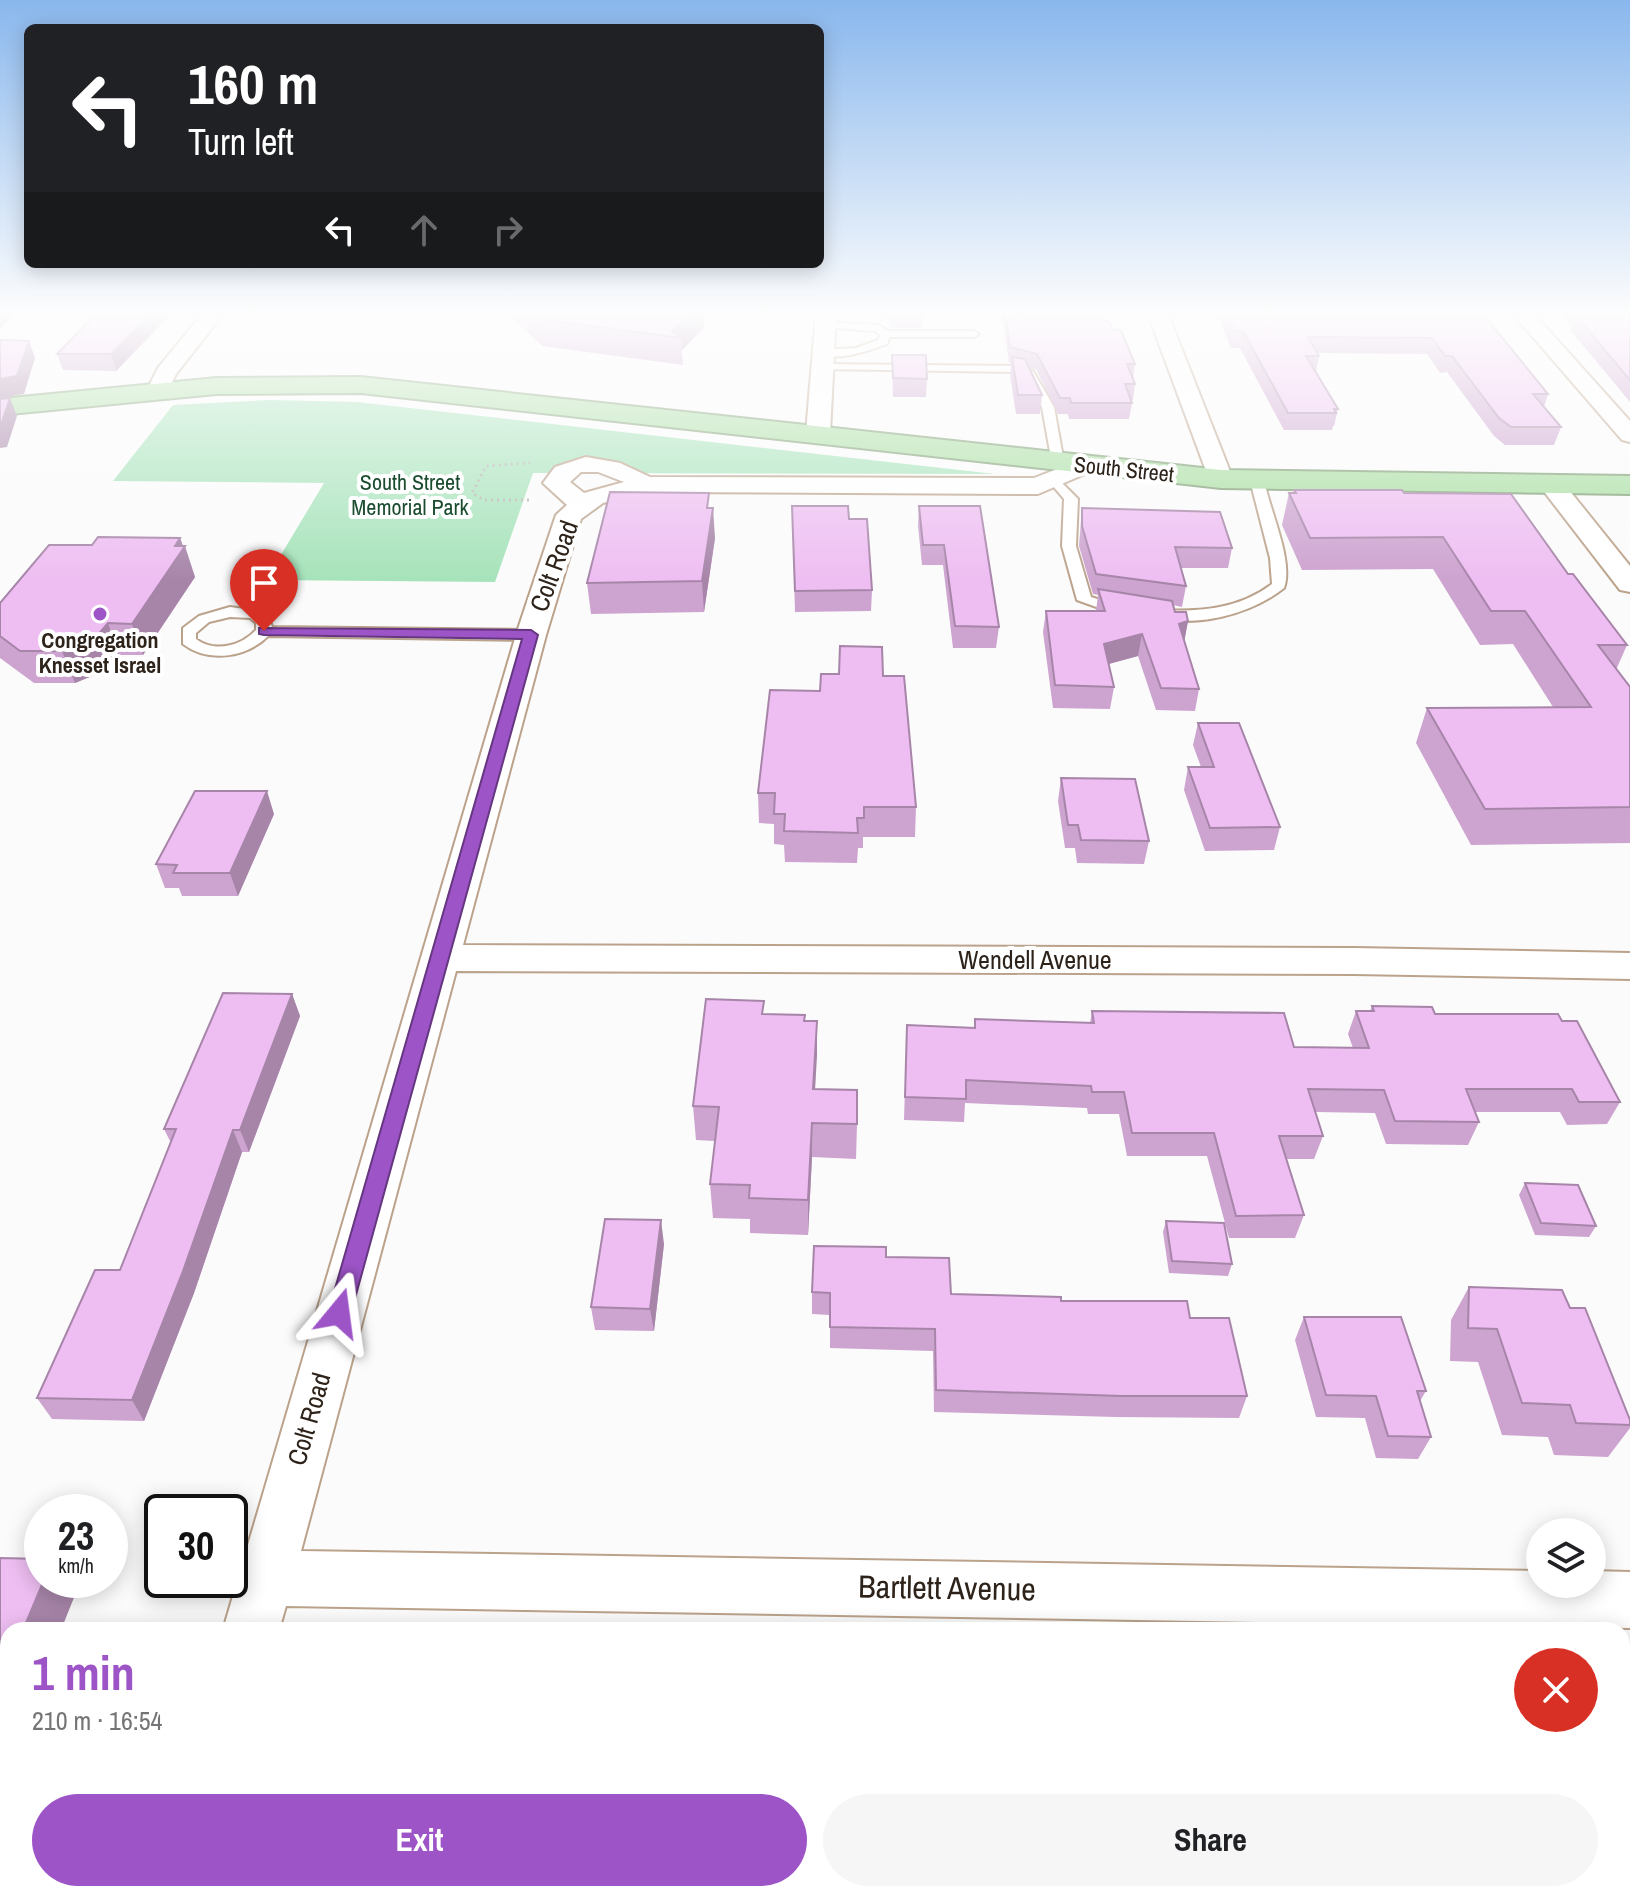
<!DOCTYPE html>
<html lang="en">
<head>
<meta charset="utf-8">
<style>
  :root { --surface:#fff; --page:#f6f6f6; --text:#202124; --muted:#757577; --accent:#9d54c7 }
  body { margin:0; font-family:"Archivo Narrow",sans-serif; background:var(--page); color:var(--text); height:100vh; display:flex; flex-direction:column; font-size:30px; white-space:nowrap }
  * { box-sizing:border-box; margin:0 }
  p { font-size:26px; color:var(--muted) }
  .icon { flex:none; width:44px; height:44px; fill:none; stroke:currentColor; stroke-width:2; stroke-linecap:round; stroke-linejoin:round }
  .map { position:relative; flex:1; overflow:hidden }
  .details { position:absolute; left:0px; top:1622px; width:1630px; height:280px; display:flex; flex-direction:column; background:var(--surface); border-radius:24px 24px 0 0; box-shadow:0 4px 20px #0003 }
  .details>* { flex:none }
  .top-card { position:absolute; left:24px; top:24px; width:800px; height:244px; border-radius:12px; box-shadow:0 4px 20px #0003; background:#202124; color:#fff; overflow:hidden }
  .controls { position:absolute; left:1526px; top:1518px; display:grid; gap:16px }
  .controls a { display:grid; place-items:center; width:80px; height:80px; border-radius:50%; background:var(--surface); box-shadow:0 4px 20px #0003; font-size:40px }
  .speed { position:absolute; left:24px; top:1494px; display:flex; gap:16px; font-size:40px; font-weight:700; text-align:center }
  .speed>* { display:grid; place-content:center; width:104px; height:104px; border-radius:50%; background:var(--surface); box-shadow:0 4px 20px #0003; line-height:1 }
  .speed small { font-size:20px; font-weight:400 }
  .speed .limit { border:4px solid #111; border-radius:12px; background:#fff; color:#111 }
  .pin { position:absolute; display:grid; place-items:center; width:68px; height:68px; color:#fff; margin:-82px -34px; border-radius:50% 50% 50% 0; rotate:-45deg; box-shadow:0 0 8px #0007 }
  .pin .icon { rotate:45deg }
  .me { position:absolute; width:88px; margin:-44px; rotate:16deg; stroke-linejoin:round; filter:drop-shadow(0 0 6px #0008) }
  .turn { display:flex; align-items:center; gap:28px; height:168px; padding:0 32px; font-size:36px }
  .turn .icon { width:104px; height:104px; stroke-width:2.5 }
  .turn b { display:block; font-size:56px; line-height:68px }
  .lanes { display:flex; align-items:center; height:76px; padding:0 32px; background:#0003; justify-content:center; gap:40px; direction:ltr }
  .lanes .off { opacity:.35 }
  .round { display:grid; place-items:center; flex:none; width:84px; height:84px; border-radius:42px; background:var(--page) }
  .head { display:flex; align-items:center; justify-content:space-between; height:136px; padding:0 32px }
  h1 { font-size:48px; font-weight:700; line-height:60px; color:var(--accent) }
  .cta { display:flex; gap:16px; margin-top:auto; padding:16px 32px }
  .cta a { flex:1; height:92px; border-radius:48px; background:var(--accent); color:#fff; font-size:32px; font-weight:700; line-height:92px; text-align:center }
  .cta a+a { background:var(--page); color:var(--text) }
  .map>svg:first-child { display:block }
  .green { fill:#a6e3ba }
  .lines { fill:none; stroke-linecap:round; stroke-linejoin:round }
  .lane-casing { stroke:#bba28b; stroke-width:4 }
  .street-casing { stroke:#bba28b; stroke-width:4 }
  .highway-casing { stroke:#7d9d72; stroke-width:4 }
  .path { stroke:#b7b3b0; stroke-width:3; stroke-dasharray:2 4; stroke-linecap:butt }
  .lane { fill:#fff; fill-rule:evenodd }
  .street { fill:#fff; fill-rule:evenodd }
  .highway { fill:#a8dea1; fill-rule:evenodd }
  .wall { fill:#cda3d0 }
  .shaded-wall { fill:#a785a9 }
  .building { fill:#eebef2; stroke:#a785a9; stroke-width:2 }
  .route { fill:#9d54c7; stroke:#663781; stroke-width:2 }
  .poi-dot { fill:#9d54c7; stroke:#fff; stroke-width:3 }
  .labels { text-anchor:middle; stroke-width:8; stroke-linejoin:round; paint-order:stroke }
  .far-street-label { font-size:22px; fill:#2d231a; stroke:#fff }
  .far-park-label { font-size:22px; fill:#1c4c30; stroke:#fff }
  .far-poi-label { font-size:22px; font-weight:bold; fill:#2d231a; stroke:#fff }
  .street-label { font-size:26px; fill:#2d231a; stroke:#fff }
  .near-street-label { font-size:32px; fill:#2d231a; stroke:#fff }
</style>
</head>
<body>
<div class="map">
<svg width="1630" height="1902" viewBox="0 0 1630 1902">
  <rect width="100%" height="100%" fill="#fbfbfb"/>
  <!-- green -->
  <path class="green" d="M269 400 357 402 995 474 533 473 495 582 266 580 324 483 113 481 173 405Z"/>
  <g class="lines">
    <defs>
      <path id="lane" d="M821 322 878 325 889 331H974L979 334 974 337H890L887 344C868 351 836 363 817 352L819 350 856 348 878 340 880 335 875 331 825 327 820 324Z
        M822 364 1015 366 1033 371 1054 407 1064 463 1058 467 1052 463 1042 407 1025 375 1014 372 818 369V365Z
        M1054 475 1078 499 1076 546 1091 597 1126 608V614H1116L1077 600 1062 546 1064 499 1047 479Z
        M1257 476 1264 480C1269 509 1294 561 1284 588 1250 615 1197 627 1155 618V612L1160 610C1200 612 1239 609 1272 584L1270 558 1250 480Z
        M230 607 259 611 269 618 272 627 531 630 539 635 531 640 268 636C246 658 208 663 183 644V628L199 616ZM230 617 250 618 256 623V630C241 646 215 653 196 639V633L209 622Z"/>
      <path id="street" d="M202 314H223L176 374 166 395H150L147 390 158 368Z
        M816 314H836L830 433 818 440 806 433Z
        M1148 314H1168L1233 479 1230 484 1221 486 1209 479Z
        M1513 314H1534L1630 421V442L1622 440Z
        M586 457 620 463 650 477 1034 478 1083 459 1095 466 1092 471 1038 494 646 492 603 503 581 519 546 635 463 945 1354 948 1630 953V979L1354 974 456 971 301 1551 1540 1571V1584H1592V1571L1630 1572V1628L286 1606 279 1630H223L516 635 556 515 567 505 543 483 555 467ZM581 472H598L624 482 584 493 570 482Z
        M1552 477 1561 480 1630 566V592L1620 590 1539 485Z
        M154 1894H218L217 1902H153Z"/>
      <path id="highway" d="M361 377 1221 470 1630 476V494L1221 488 361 393 216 394 0 415V399L216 378Z"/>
    </defs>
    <!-- lane casing -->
    <use href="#lane" class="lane-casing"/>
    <!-- street casing -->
    <use href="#street" class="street-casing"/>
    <!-- highway casing -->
    <use href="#highway" class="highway-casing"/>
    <!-- path -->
    <path class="path" d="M529 500H484L472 493 486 466 530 463"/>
    <!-- lane -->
    <use href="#lane" class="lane"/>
    <!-- street -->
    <use href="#street" class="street"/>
    <!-- highway -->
    <use href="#highway" class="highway"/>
  </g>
  <!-- wall -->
  <path class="wall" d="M96 314H171L116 371 63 370 57 354Z
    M508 314H703L704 328 682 350 683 365 542 346Z
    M876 314H930H923L922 328H890L889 317 876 316Z
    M1002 314H1103L1105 321 1113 330 1135 364 1133 378 1135 384 1133 400H1131L1132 403 1129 419H1069L1068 414H1058L1036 369 1029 368 1042 395 1040 414H1016L1010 375 1011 364 1009 363Z
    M1217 314H1483L1548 394 1544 407 1561 427 1554 445H1505L1494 436 1447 372 1440 373 1427 354 1318 353 1319 356 1316 372 1338 409 1334 426H1333L1332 430H1284L1240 348H1231Z
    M1559 314H1630V402L1571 331 1572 327Z
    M892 355 927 379 926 397H893Z
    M1294 490 1404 493 1568 574 1627 645 1616 670 1630 687V843L1471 845 1416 743 1427 708 1553 707 1513 644 1480 645 1433 569 1302 570 1282 525 1289 493H1294Z
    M792 506 849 519 872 590 871 611 795 612Z
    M919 506 999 627 996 648H953L943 565H922L918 526Z
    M1082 508 1232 548 1228 568H1181L1186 586 1182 607 1173 605 1175 612 1188 621 1184 641 1199 689 1195 711 1156 710 1138 656 1109 664 1114 687 1110 709 1053 708 1043 632 1046 611H1096L1098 595 1093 594 1079 546Z
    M180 538 195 577 143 655H119L109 669 75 683H34L0 658V603L92 545Z
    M715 538 704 612 591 614 587 583Z
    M883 676 916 807 915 837H863V848H858L857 863 785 862 784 845 774 844V824L759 823 758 793 820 691Z
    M1198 723 1280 827 1274 850 1205 851 1184 790 1188 767H1201L1193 745Z
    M1061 778 1149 841 1144 864 1077 863 1075 848H1065L1058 801Z
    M274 814 238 896H182L179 888H165L156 864Z
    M292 994 300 1016 249 1152H242L194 1293 144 1421 52 1419 37 1398 120 1270 171 1143 164 1129Z
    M1372 1006 1435 1014 1562 1021 1620 1102 1607 1124 1567 1125 1560 1112H1475L1479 1122 1468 1145 1386 1144 1375 1113 1315 1112 1323 1136 1314 1159H1286L1304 1215 1295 1238H1229L1207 1156H1127L1119 1114H1088L1087 1108 965 1103 964 1122 904 1120 907 1025 974 1028 975 1019 1090 1023 1092 1011 1294 1047 1353 1048 1348 1034 1356 1011H1370Z
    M764 1014 805 1015V1021H817L815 1089 857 1124 856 1159 812 1157 808 1235 750 1233V1219L713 1218 710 1184 715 1141 696 1140 693 1106Z
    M1525 1183 1596 1226 1589 1237 1535 1235 1519 1195Z
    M1166 1221 1232 1264 1228 1276 1169 1273 1163 1232Z
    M664 1244 654 1331 595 1330 591 1307Z
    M886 1257 951 1294 1061 1301 1190 1318 1247 1396 1239 1418 1116 1417 934 1412 933 1351 830 1348V1315L812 1314V1292Z
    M1469 1287 1570 1308 1630 1420V1428L1608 1457 1554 1455 1548 1437 1502 1435 1478 1362 1450 1361 1451 1320Z
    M1304 1317 1426 1391 1420 1401 1431 1437 1418 1459 1376 1458 1365 1418 1316 1417 1295 1340Z
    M0 1558 77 1590 8 1630V1736H0Z
    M1622 1796 1629 1817 1622 1823Z
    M1286 1894H1367L1360 1902H1287Z"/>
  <!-- shaded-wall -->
  <path class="shaded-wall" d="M0 314H16L0 328Z
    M151 314H171L116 371 111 354Z
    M691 314H703L704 328 682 350 681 338 672 331Z
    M29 341 35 358 24 394 0 398V379Z
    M10 398 17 416 7 447 0 448V428Z
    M713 508 715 538 704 612 702 581Z
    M180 538 184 549 185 546 195 577 143 655 132 624 175 546Z
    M1188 621 1184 643 1179 624Z
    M108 623 119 655 109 669 75 683 62 651Z
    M1142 634 1138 656 1101 666 1104 644Z
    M267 791 274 814 238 896 230 873Z
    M292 994 300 1016 249 1152 240 1130Z
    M817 1021V1056L813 1123V1089Z
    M812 1123V1157L808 1235V1200Z
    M233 1130 242 1152 194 1293 144 1421 132 1400Z
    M661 1220 664 1244 654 1331 650 1309Z
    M44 1580H69L77 1590 61 1630H23Z
    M8 1667V1726L0 1718V1686Z
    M479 1894H495L494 1902H477Z"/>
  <!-- building -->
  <path class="building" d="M96 314H151L111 354H57Z
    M533 314H691L672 331 681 338 539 319Z
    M1005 314H1103L1105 321H1109L1113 330H1121L1135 364H1127L1135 384H1125L1132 403H1071L1070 398H1060L1037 354 1010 347Z
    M1227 314H1483L1548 394H1533L1561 427H1511L1499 418 1452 356H1445L1432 338 1308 337 1319 356H1306L1338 409H1334L1336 413H1288L1243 331H1234Z
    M1579 314H1630V380L1576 316H1581Z
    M0 340 29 341 17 376 0 379Z
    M892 355H926L927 379 893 378Z
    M1012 357 1025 359 1042 395H1018Z
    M10 398 0 428V399Z
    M1294 490H1402L1404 493 1511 494 1568 574H1573L1627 645H1598L1630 687V807L1485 809 1427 708 1591 707 1525 611H1491L1443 537 1310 538 1289 493H1296Z
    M610 492 709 493 707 508H713L702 581 587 583Z
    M792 506H848L849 519H867L872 590 795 591Z
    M919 506H980L999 627 955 626 944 545H923Z
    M1082 508 1220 512 1232 548 1175 547 1186 586 1096 574 1082 526Z
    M98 537 180 538 175 546H185L132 624 108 623 96 637 62 651H20L0 636V603L49 545H92Z
    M1098 589 1172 601 1175 612H1186L1188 621 1179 624 1199 689 1161 688 1142 634 1104 644 1114 687 1055 685 1046 611H1105Z
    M840 646 882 647 883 676H904L916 807H864V818H857L858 833 784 831 785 814H774L775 793H758L770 690 820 691 821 674H839Z
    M1198 723H1239L1280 827 1210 828 1188 767H1214Z
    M1061 778 1135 779 1149 841 1081 840 1078 825H1068Z
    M195 791H267L230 873H173L177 865 156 864Z
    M223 993 292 994 240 1130H233L183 1271 132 1400 37 1398 95 1270H120L176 1129H164Z
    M706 999 764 1001 762 1014 805 1015 804 1021H817L813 1089 857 1090V1124L812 1123 808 1200 749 1198 750 1185 710 1184 719 1107 693 1106Z
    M1372 1006 1432 1007 1435 1014H1558L1562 1021H1577L1620 1102H1579L1572 1089H1466L1479 1122 1395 1121 1384 1090 1308 1089 1323 1136H1279L1304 1215 1236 1216 1214 1133H1132L1124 1092H1092L1091 1086 966 1080V1099L905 1097 907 1025 975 1028V1019L1094 1023 1092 1011 1284 1013 1294 1047 1369 1048 1356 1011H1374Z
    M1525 1183 1578 1185 1596 1226 1541 1223Z
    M605 1219 661 1220 650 1309 591 1307Z
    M1166 1221 1224 1223 1232 1264 1172 1261Z
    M814 1246 886 1247V1257L949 1258 951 1294 1061 1297V1301H1187L1190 1318H1229L1247 1396H1122L936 1390 935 1329 830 1327V1293L812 1292Z
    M1469 1287 1562 1290 1570 1308H1585L1630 1420V1425L1576 1423 1570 1405 1522 1403 1497 1329 1468 1328Z
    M1304 1317H1401L1426 1391H1417L1431 1437 1388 1436 1376 1396 1326 1395Z
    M0 1558 42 1559V1580H44L23 1630H8V1667L0 1686Z
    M1622 1796 1629 1817 1622 1816Z
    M396 1894H479L477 1902H394Z"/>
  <!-- sky -->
  <linearGradient id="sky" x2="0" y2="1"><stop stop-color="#89b7ed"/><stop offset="0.54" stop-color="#fdfdfd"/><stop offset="1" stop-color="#fdfdfd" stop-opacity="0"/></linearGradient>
  <rect width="1630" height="580" fill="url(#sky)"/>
  <!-- route -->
  <path class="route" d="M259 628 531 630 538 635 351 1313 348 1320 339 1323 331 1320 328 1313 522 639 264 635 259 634Z"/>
  <!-- markers -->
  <circle class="poi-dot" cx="100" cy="614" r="8"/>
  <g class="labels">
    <!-- far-street labels -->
    <g class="far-street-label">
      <text transform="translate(1124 469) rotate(6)" y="8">South Street</text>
    </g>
    <!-- far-park labels -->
    <g class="far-park-label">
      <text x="410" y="490">South Street<tspan x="410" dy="25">Memorial Park</tspan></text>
    </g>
    <!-- far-poi labels -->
    <g class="far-poi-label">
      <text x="100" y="648">Congregation<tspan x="100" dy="25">Knesset Israel</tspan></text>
    </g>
    <!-- street labels -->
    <g class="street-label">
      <text transform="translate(554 566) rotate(-70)" y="9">Colt Road</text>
      <text x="1035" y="969">Wendell Avenue</text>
      <text transform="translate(309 1419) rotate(-74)" y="9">Colt Road</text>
    </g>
    <!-- near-street labels -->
    <g class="near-street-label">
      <text transform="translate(947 1588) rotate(1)" y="11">Bartlett Avenue</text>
    </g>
  </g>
</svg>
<div class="controls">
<a><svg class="icon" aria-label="layers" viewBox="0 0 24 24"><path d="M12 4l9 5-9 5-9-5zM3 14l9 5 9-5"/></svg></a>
</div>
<div class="speed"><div>23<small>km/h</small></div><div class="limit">30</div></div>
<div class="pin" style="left:264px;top:631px;background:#d93025"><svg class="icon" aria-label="arrive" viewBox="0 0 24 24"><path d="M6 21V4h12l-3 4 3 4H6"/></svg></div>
<svg class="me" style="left:339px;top:1313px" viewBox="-20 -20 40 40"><path d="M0-17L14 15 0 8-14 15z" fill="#9d54c7" stroke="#fff" stroke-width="4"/></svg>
<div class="top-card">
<div class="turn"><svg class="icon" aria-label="left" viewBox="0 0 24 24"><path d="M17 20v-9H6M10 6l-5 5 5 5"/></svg><div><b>160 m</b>Turn left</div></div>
<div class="lanes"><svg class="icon" aria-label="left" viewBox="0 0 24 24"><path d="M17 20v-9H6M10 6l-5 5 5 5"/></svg><svg class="icon off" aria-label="ahead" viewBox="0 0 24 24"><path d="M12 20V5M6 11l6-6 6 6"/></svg><svg class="icon off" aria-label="right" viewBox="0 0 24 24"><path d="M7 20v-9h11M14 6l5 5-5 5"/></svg></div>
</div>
<section class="details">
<div class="head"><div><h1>1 min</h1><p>210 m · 16:54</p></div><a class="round" style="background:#d93025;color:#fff"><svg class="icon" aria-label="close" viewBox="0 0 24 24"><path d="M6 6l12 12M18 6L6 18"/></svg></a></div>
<div class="cta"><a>Exit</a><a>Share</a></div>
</section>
</div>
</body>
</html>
